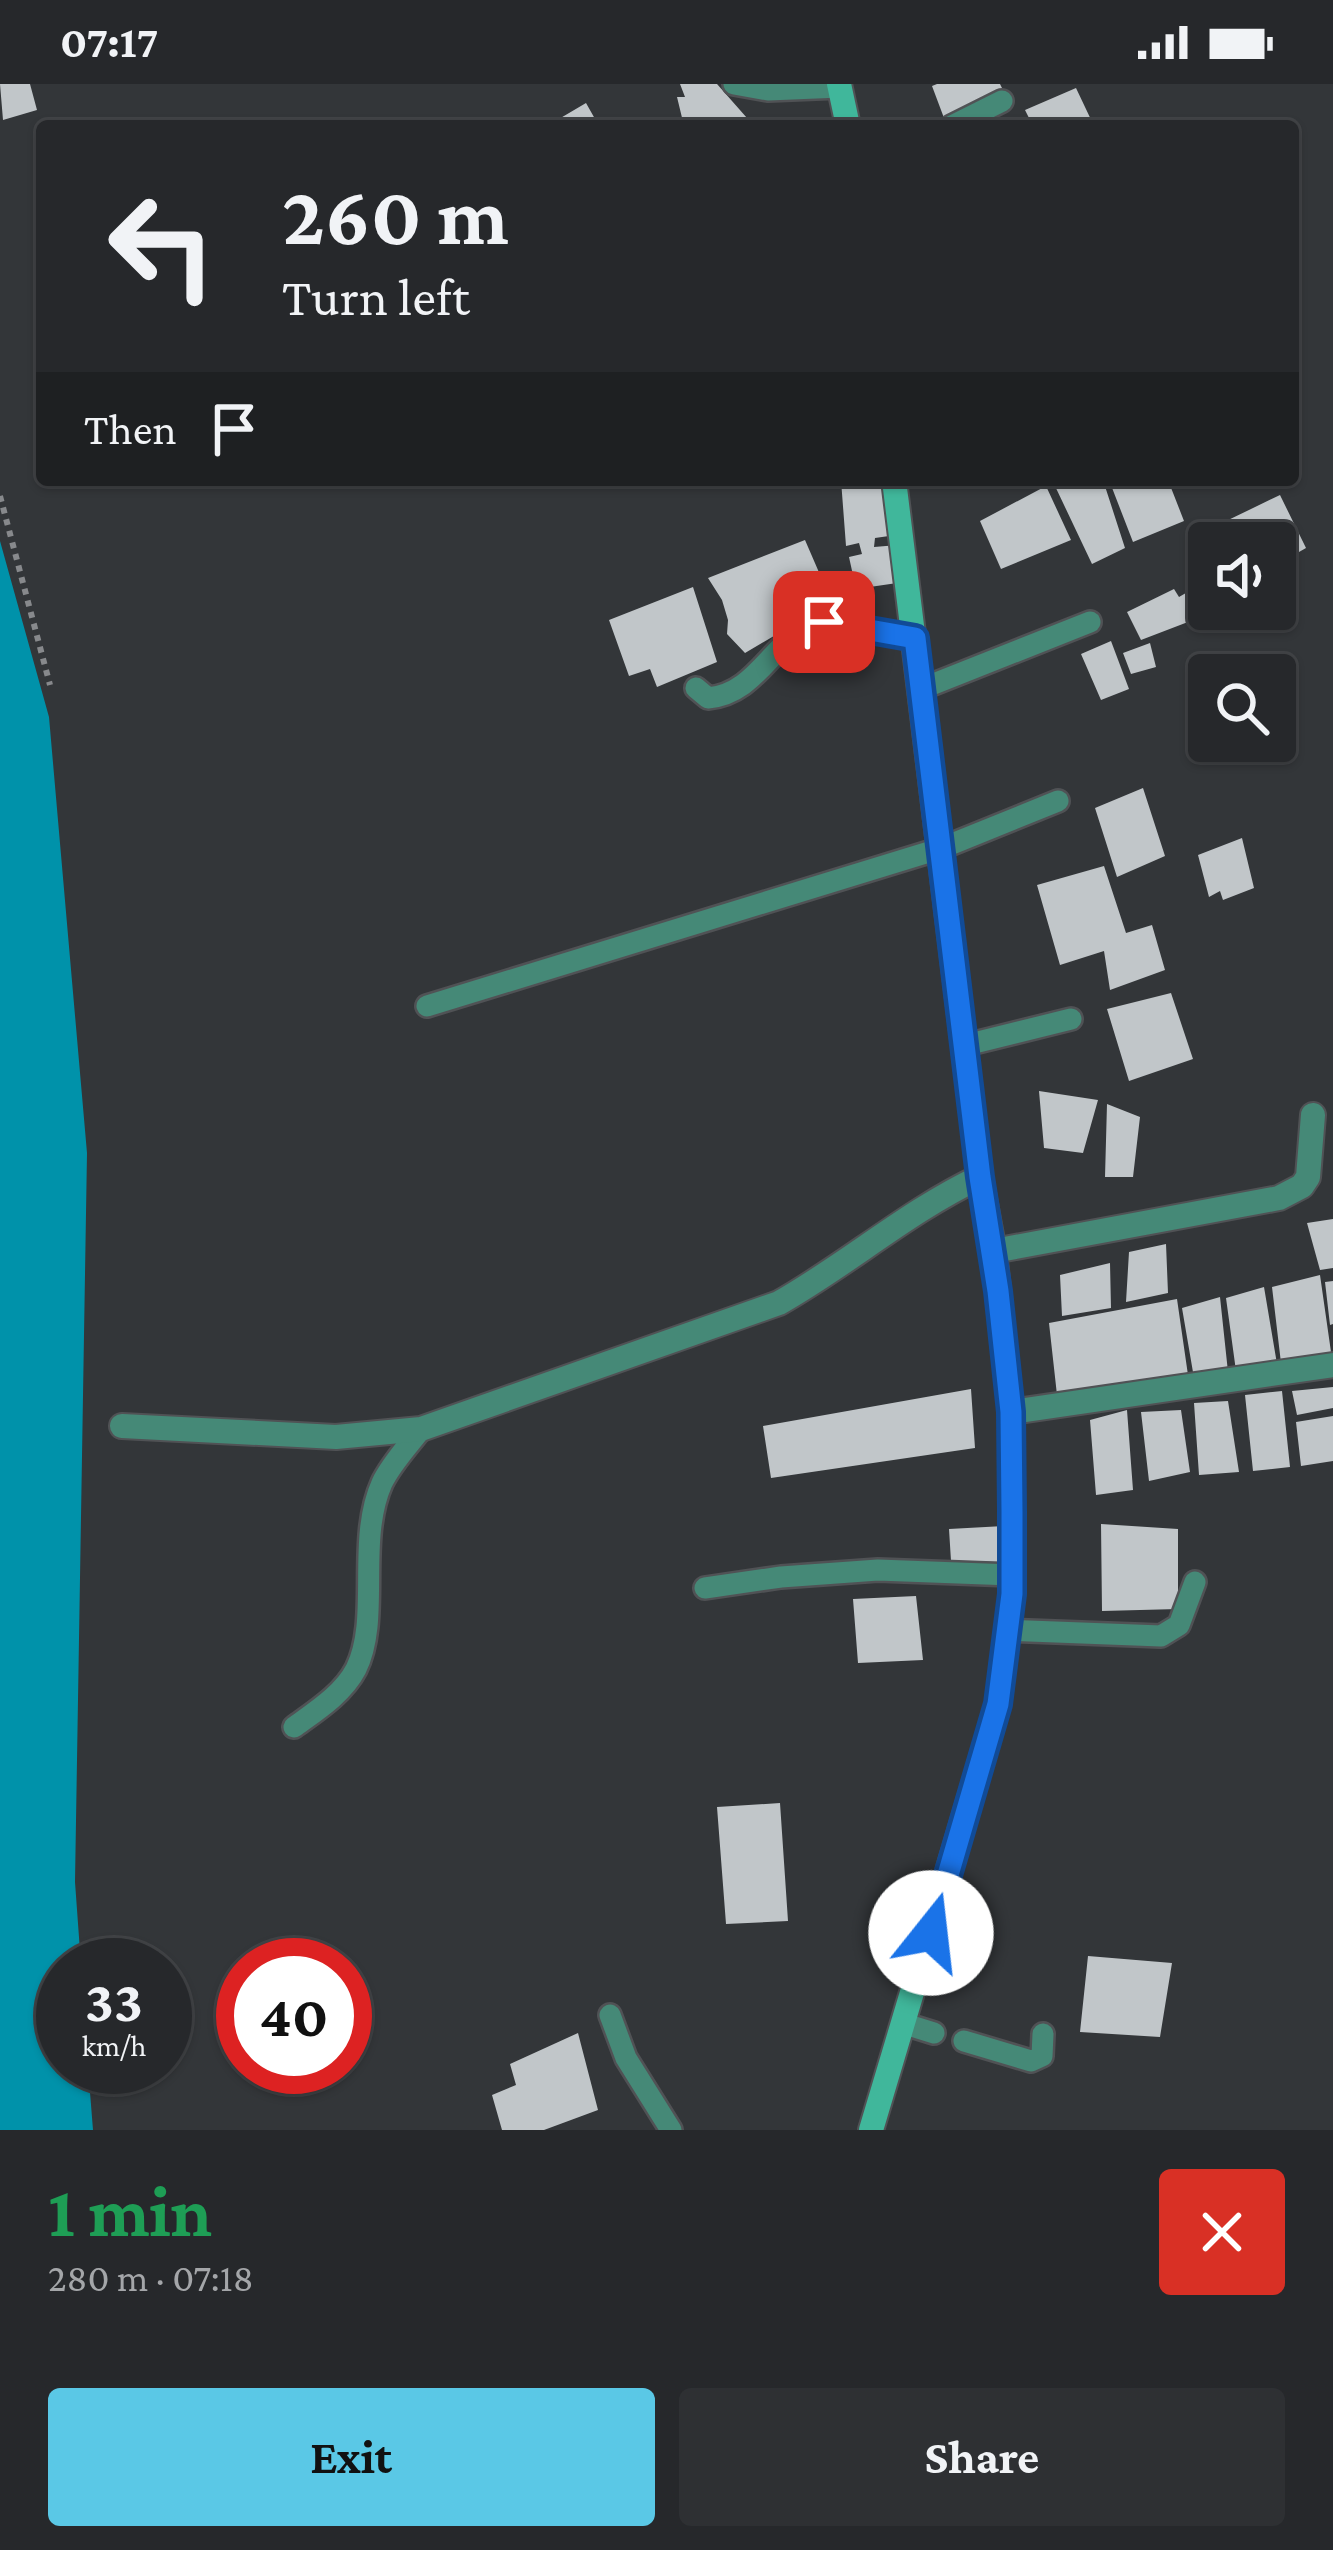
<!DOCTYPE html>
<html lang="en">
<head>
<meta charset="utf-8">
<style>
  :root { --surface:#26282b; --page:#2e3033; --text:#f1f3f6; --muted:#a4a6a9; --line:#424447; --accent:#5ac8e6 }
  body { margin:0; font-family:"Crimson Pro",serif; background:var(--page); color:var(--text); height:100vh; display:flex; flex-direction:column; font-size:45px; white-space:nowrap }
  * { box-sizing:border-box; margin:0 }
  p { font-size:39px; color:var(--muted) }
  .icon { flex:none; width:66px; height:66px; fill:none; stroke:currentColor; stroke-width:2; stroke-linecap:round; stroke-linejoin:round }
  .map { position:relative; height:2046px; overflow:hidden }
  .panel { display:flex; flex-direction:column; background:var(--surface); flex:1 }
  .panel>* { flex:none }
  .top-card { position:absolute; left:36px; top:36px; width:1263px; height:366px; border-radius:12px; box-shadow:0 3px 9px #0004,0 0 0 3px var(--line); background:#26282b; color:var(--text); overflow:hidden }
  .controls { position:absolute; left:1188px; top:438px; display:grid; gap:24px }
  .controls a { display:grid; place-items:center; width:108px; height:108px; border-radius:12px; background:var(--surface); box-shadow:0 3px 9px #0004,0 0 0 3px var(--line); font-size:60px }
  .speed { position:absolute; left:36px; top:1854px; display:flex; gap:24px; font-size:60px; font-weight:700; text-align:center }
  .speed>* { display:grid; place-content:center; width:156px; height:156px; border-radius:50%; background:var(--surface); box-shadow:0 3px 9px #0004,0 0 0 3px var(--line); line-height:1 }
  .speed small { font-size:30px; font-weight:400 }
  .speed .limit { border:18px solid #d22; background:#fff; color:#111 }
  .pin { position:absolute; display:grid; place-items:center; width:102px; height:102px; color:#fff; margin:-51px; border-radius:24px; box-shadow:0 6px 18px #0006 }
  .me { position:absolute; width:132px; margin:-66px; rotate:16deg; stroke-linejoin:round; filter:drop-shadow(0 0 9px #0008) }
  .turn { display:flex; align-items:center; gap:42px; height:252px; padding:0 48px; font-size:54px }
  .turn .icon { width:156px; height:156px; stroke-width:2.5 }
  .turn b { display:block; font-size:84px; line-height:102px }
  .then { display:flex; align-items:center; height:114px; padding:0 48px; background:#0003; gap:24px; font-size:45px }
  .round { display:grid; place-items:center; flex:none; width:126px; height:126px; border-radius:12px; background:var(--page) }
  .headline { display:flex; align-items:center; justify-content:space-between; height:204px; padding:0 48px }
  h1 { font-size:72px; font-weight:700; line-height:90px; color:#1e9e55 }
  .action { display:flex; gap:24px; margin-top:auto; padding:24px 48px }
  .action a { flex:1; height:138px; border-radius:12px; background:var(--accent); color:#111; font-size:48px; font-weight:700; line-height:138px; text-align:center }
  .action a+a { background:var(--page); color:var(--text) }
  .status { display:flex; justify-content:space-between; align-items:center; height:84px; padding:0 60px; background:var(--surface); direction:ltr }
  .status svg { height:33px; fill:currentColor }
  .map>svg:first-child { display:block }
  .water { fill:#0092aa }
  .building { fill:#c1c6c9 }
  .lines { fill:none; stroke-linecap:round; stroke-linejoin:round }
  .lane-casing { stroke:#505255; stroke-width:26 }
  .street-casing { stroke:#505255; stroke-width:28 }
  .secondary-casing { stroke:#505255; stroke-width:28 }
  .path { stroke:#87898c; stroke-width:6; stroke-dasharray:6 6; stroke-linecap:butt }
  .lane { stroke:#458977; stroke-width:21 }
  .street { stroke:#458977; stroke-width:24 }
  .secondary { stroke:#40b79b; stroke-width:24 }
  .route-casing { stroke:#114b97; stroke-width:30 }
  .route { stroke:#1a73e8; stroke-width:21 }
</style>
</head>
<body>
<div class="status"><b>07:17</b><svg viewBox="0 0 49 12"><path d="M0 12V9h3v3zM5 12V6h3v6zM10 12V3h3v9zM15 12V0h3v12zM26 1h20v11H26zM47 4h2v5h-2z"/></svg></div>
<div class="map">
<svg width="1333" height="2046" viewBox="0 0 1333 2046">
  <rect width="100%" height="100%" fill="#333639"/>
  <!-- water -->
  <path class="water" d="M0 457 49 633 87 1069 75 1798 81 1881H63V1983H88L93 2046H0Z"/>
  <!-- building -->
  <path class="building" d="M0 0H30L37 26 3 36Z
    M680 0H717L747 34 717 42H684L677 13H685Z
    M937 0H1000L1003 6 944 34 932 2Z
    M1076 4 1094 42H1033L1025 26Z
    M586 19 599 42H547Z
    M841 396H888L896 451 875 454 874 463 898 461 904 498 856 505 849 473 862 470 859 459 846 462Z
    M1074 396H1103L1125 464 1092 480 1055 402Z
    M1109 396H1168L1184 437 1133 458Z
    M1046 402 1071 456 1001 485 980 437Z
    M1280 411 1306 464 1292 472 1298 489 1275 497V459H1231L1222 439Z
    M805 456 837 530 796 539 745 569 727 550 728 536 722 516 708 494Z
    M693 503 717 578 657 603 650 585 629 592 609 536Z
    M1174 505 1179 513 1191 506 1201 533 1141 556 1127 528Z
    M1111 557 1129 605 1101 616 1081 570Z
    M1150 559 1156 583 1131 590 1123 569Z
    M1143 704 1165 772 1117 793 1095 724Z
    M1242 754 1254 804 1223 816 1220 807 1209 813 1198 771Z
    M1104 782 1126 849 1152 841 1165 886 1110 906 1104 867 1060 881 1037 801Z
    M1171 909 1193 975 1129 997 1107 925Z
    M1039 1007 1098 1016 1083 1069 1044 1064Z
    M1107 1020 1140 1033 1133 1093H1105Z
    M1333 1135V1184L1320 1186 1307 1139Z
    M1166 1160 1168 1209 1126 1218 1129 1168Z
    M1110 1179 1111 1224 1062 1232 1060 1191Z
    M1320 1191 1332 1275 1281 1279 1272 1203Z
    M1333 1197V1240L1330 1241 1325 1198Z
    M1264 1203 1277 1280 1236 1287 1226 1214Z
    M1220 1213 1228 1288 1194 1294 1182 1224Z
    M1177 1215 1189 1298 1057 1311 1049 1239Z
    M1333 1303V1324L1297 1331 1292 1307Z
    M971 1305 975 1364 771 1394 763 1342Z
    M1282 1307 1290 1383 1253 1387 1245 1311Z
    M1228 1317 1239 1388 1199 1391 1194 1319Z
    M1127 1326 1133 1406 1096 1411 1090 1336Z
    M1181 1326 1190 1388 1149 1397 1141 1328Z
    M1333 1332V1377L1301 1382 1296 1338Z
    M1101 1440 1178 1445V1525L1102 1527Z
    M1004 1442V1478L951 1477 949 1445Z
    M916 1512 923 1576 858 1579 853 1515Z
    M780 1719 788 1837 726 1840 717 1723Z
    M1088 1872 1172 1879 1160 1953 1080 1948Z
    M578 1949 598 2026 544 2046H502L492 2011 516 2001 510 1980Z"/>
  <g class="lines">
    <defs>
      <path id="lane" d="M734 0 768 6 840 3
        M952 42 1002 17
        M696 604 708 614C762 609 774 547 824 538L915 554
        M921 605 1090 538
        M427 922 942 764 1058 717
        M966 961 1071 935
        M705 1504 781 1493 878 1486 1012 1491
        M1006 1546 1161 1552 1179 1541 1195 1498
        M294 1643C316 1627 343 1610 356 1585 381 1535 356 1457 382 1399 391 1380 408 1362 421 1345
        M610 1931 626 1974 671 2046
        M905 1940 934 1949
        M964 1957 1031 1977 1042 1972 1043 1950"/>
      <path id="street" d="M994 1167 1279 1114 1302 1102 1308 1093 1313 1031
        M1011 1328 1333 1281
        M122 1342 336 1353 421 1345 779 1219C848 1180 908 1127 980 1093"/>
      <path id="secondary" d="M839 0 848 42
        M871 2046 998 1620 1012 1510 1011 1328 994 1167 980 1093 894 396"/>
    </defs>
    <!-- lane casing -->
    <use href="#lane" class="lane-casing"/>
    <!-- street casing -->
    <use href="#street" class="street-casing"/>
    <!-- secondary casing -->
    <use href="#secondary" class="secondary-casing"/>
    <!-- path -->
    <path class="path" d="M0 412 50 601"/>
    <!-- lane -->
    <use href="#lane" class="lane"/>
    <!-- street -->
    <use href="#street" class="street"/>
    <!-- secondary -->
    <use href="#secondary" class="secondary"/>
  </g>
  <g class="lines">
    <defs>
      <path id="route" d="M824 538 915 554 980 1093 998 1207 1011 1328 1012 1428V1510L998 1620 931 1849"/>
    </defs>
    <!-- route casing -->
    <use href="#route" class="route-casing"/>
    <!-- route -->
    <use href="#route" class="route"/>
  </g>
</svg>
<div class="controls">
<a><svg class="icon" aria-label="sound" viewBox="0 0 24 24"><path d="M4 9h4l5-4v14l-5-4H4zM17 9q2 3 0 6"/></svg></a>
<a><svg class="icon" aria-label="search" viewBox="0 0 24 24"><circle cx="10" cy="10" r="6"/><path d="M15 15l6 6"/></svg></a>
</div>
<div class="speed"><div>33<small>km/h</small></div><div class="limit">40</div></div>
<div class="pin" style="left:824px;top:538px;background:#d93025"><svg class="icon" aria-label="arrive" viewBox="0 0 24 24"><path d="M6 21V4h12l-3 4 3 4H6"/></svg></div>
<svg class="me" style="left:931px;top:1849px" viewBox="-20 -20 40 40"><circle r="19" fill="#fff"/><path d="M0-13L10 11 0 6-10 11z" fill="#1a73e8"/></svg>
<div class="top-card">
<div class="turn"><svg class="icon" aria-label="left" viewBox="0 0 24 24"><path d="M17 20v-9H6M10 6l-5 5 5 5"/></svg><div><b>260 m</b>Turn left</div></div>
<div class="then">Then<svg class="icon" aria-label="arrive" viewBox="0 0 24 24"><path d="M6 21V4h12l-3 4 3 4H6"/></svg></div>
</div>
</div>
<section class="panel">
<div class="headline"><div><h1>1 min</h1><p>280 m · 07:18</p></div><a class="round" style="background:#d93025;color:#fff"><svg class="icon" aria-label="close" viewBox="0 0 24 24"><path d="M6 6l12 12M18 6L6 18"/></svg></a></div>
<div class="action"><a>Exit</a><a>Share</a></div>
</section>
</body>
</html>
